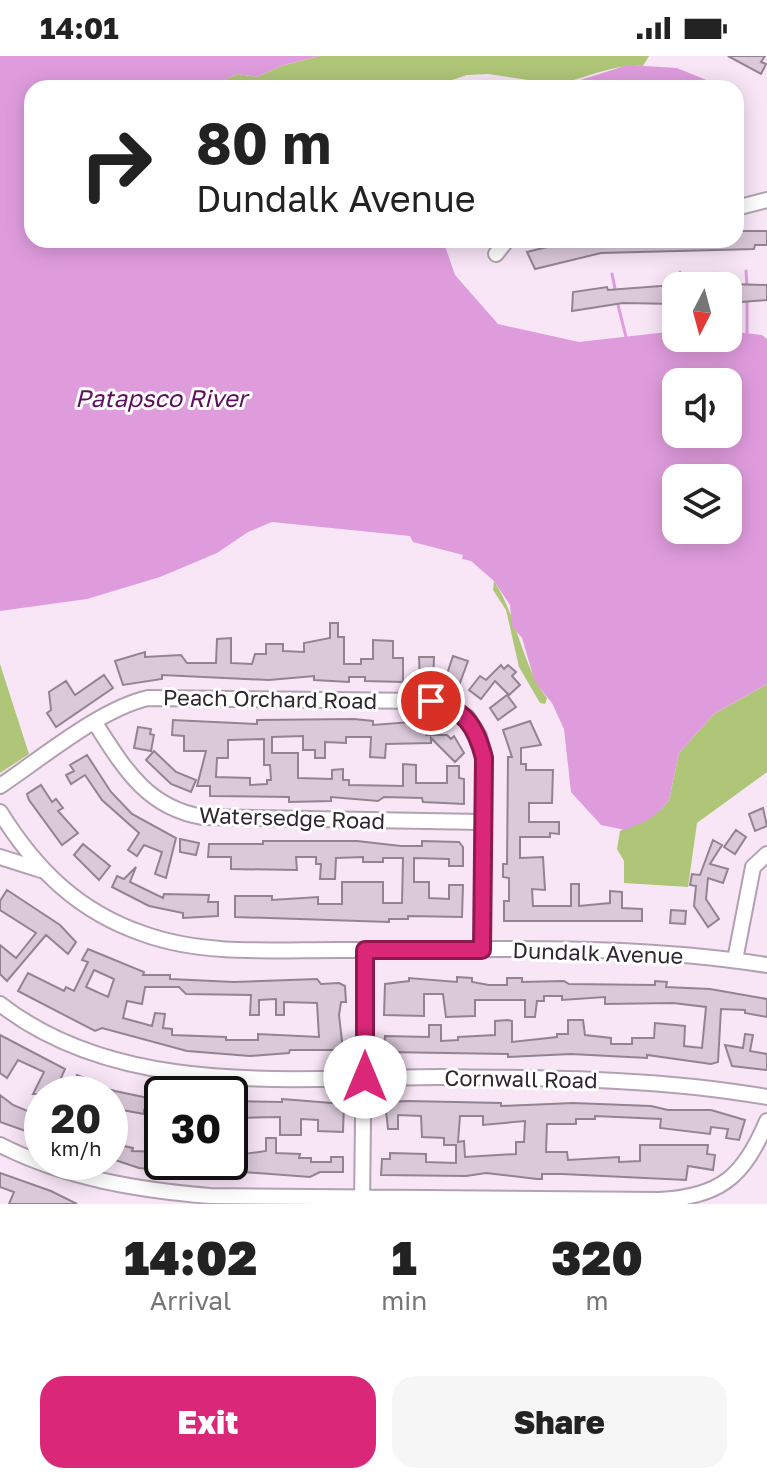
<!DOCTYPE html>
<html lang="en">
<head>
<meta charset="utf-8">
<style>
  :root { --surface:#fff; --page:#f6f6f6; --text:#222; --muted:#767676; --accent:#db2777 }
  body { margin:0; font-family:"Golos Text",sans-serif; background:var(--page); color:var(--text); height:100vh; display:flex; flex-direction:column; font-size:30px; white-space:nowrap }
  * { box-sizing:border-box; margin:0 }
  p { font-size:26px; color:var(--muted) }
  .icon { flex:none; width:44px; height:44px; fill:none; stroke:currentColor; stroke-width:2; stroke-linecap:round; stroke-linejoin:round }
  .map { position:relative; height:1148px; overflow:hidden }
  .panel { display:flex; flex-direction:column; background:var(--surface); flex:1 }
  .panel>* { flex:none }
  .guide { position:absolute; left:24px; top:24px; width:720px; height:168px; border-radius:24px; box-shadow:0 4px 20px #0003; background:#fff; color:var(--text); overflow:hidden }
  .needle { width:52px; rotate:186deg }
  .controls { position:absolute; left:662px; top:216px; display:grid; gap:16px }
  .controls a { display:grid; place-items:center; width:80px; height:80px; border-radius:16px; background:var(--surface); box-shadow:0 4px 20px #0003; font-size:40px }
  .speed { position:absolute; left:24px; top:1020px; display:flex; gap:16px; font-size:40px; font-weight:700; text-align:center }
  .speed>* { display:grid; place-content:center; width:104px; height:104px; border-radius:50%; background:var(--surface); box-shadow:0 4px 20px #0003; line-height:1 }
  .speed small { font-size:20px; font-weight:400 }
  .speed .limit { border:4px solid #111; border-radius:12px; background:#fff; color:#111 }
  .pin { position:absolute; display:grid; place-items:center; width:68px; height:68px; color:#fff; margin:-34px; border:4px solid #fff; border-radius:50%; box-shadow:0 2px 8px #0007 }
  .me { position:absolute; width:88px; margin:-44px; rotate:0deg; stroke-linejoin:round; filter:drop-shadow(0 0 6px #0008) }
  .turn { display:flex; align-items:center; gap:28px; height:168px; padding:0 40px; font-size:36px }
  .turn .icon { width:104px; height:104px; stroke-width:2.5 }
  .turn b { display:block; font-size:56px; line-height:68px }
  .eta { display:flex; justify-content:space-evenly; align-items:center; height:136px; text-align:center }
  .eta b { font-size:48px; font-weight:800; line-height:56px }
  .button { display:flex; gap:16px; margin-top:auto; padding:16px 40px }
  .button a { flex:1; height:92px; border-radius:24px; background:var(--accent); color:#fff; font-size:32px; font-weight:800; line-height:92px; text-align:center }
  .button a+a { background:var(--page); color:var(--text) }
  .status { display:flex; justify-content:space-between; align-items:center; height:56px; padding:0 40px; background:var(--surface); direction:ltr }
  .status svg { height:22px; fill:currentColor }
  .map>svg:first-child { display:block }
  .green { fill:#afc678 }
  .water { fill:#df9cdd; fill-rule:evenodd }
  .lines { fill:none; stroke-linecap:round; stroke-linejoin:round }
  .stream { stroke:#df9cdd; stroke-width:3 }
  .building { fill:#dbc9d9; stroke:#938392; stroke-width:2; fill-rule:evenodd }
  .minor-casing { stroke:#b2a1b1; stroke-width:18 }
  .minor { stroke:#fff; stroke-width:14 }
  .route-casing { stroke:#8e194d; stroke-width:20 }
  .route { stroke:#db2777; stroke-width:14 }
  .labels { text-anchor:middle; stroke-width:6; stroke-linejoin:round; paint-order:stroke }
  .street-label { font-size:22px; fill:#2f282e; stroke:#fff }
  .water-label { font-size:24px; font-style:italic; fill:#5f0e60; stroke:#fff }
</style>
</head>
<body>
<div class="status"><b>14:01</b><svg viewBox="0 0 49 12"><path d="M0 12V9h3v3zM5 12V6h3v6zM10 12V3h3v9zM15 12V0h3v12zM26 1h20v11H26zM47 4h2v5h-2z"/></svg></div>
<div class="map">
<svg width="767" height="1148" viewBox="0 0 767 1148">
  <rect width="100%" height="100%" fill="#f8e6f7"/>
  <!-- green -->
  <path class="green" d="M319 0H649L643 10C605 7 569 32 531 32L528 24 488 18 467 19 428 32H191L214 28 238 18 257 21 281 10Z
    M494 525C518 562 520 605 547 642L545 648 540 647 519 611 506 554 493 534Z
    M0 608 29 698 0 717Z
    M767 628V716L697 767 688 831 624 827V805L617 793 620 775 662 753 669 744 679 697 714 658Z"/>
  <!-- water -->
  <path class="water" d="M0 0H319L281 10 257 21 238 18 214 28 191 32H32V184H443L455 219 498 268 579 286 676 275V282H728V275L762 279 767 283V628L714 658 679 697 669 744 662 753 648 764 625 774 601 769 571 736 564 673 552 647 535 626 522 582 512 570 510 549 494 525 471 505 462 503 463 499 413 486 410 480 272 466 248 476 217 497 160 521 87 543 0 555ZM676 326H728V378H676ZM676 422H728V474H676Z
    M628 9 677 12 726 32H555Z"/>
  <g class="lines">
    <!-- stream -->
    <path class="stream" d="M746 215 747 231
      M680 216 681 230
      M612 218 616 237
      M747 243V277
      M617 245 626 281"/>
  </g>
  <!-- building -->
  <path class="building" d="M728 0H765L761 6 766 8 761 18Z
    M736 175H767V189H755L754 193 601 197 535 213 527 196 576 184H736Z
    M728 228 767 229V244L728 247Z
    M674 229 676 248 623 247 572 255 573 236 607 231 608 234Z
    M330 567H338V581H344V608H361V603H373V584L393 585V602H403V626L365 625V621H349V626L314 624V620L269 624 162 619V623L123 629 115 605 145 596V601L181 599 187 607H216L217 583 231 582V607L252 608 255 598H266V588H283V595L304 596V587L330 582Z
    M453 600 468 605 458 632 444 627Z
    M419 601H434L433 627 420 626Z
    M501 609 504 613 508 609 516 616 512 620 520 629 509 639 495 625 481 643 469 634 480 620 486 624Z
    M104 619 113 632 56 671 47 657 51 654 49 636 66 625 75 639Z
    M507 639 516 651 498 664 490 652Z
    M354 663 373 665V669L424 665 426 679H447L451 683 454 680 464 697 455 706 431 682V687L386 688 385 702 370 701 371 681H346V687L325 686V702H315V694H303V680L272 681V697H298V722L332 723V714L343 713V724H349V729L403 730V708L416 709V727H447V710H459V722L464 723V748L423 746 422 742 384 741 378 745 331 741V745L289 746V741L210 740V730H197L206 695H184V680L172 679 173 664 257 668V664ZM264 683V709H270L271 724H267V728L250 729V722L216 721 217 702H228V684Z
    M530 665 541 689 521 692V708H526V714H553L552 747H529V766H559V778L550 777V781H520V802L543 801 545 834 532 833 533 850H571V828H579V850L610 847V835L622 836V852L642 853V865H504V845H509V822L503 821V808H507L508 701H512L503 674Z
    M138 671 151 673 150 678 154 679 151 695 134 692Z
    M154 695 176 716 196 724 191 736 171 728 146 704Z
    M87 699 111 736 132 758 176 782 166 822 155 818 162 796 144 789 137 800 128 794 139 777 102 744 85 719 71 728 66 719 74 715 70 709Z
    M41 729 52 746 56 743 63 752 58 755 78 777 62 789 29 744 27 738Z
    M763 752 767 770 755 775 749 758Z
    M736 774 746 781 735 798 724 791Z
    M180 783 199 787 196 799 180 796Z
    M713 784 722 789 710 808 728 813 723 827 708 822 706 843 719 863 708 871 694 850 696 830 690 829 692 818 700 819Z
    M263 785H357L401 790H422V785L459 786 463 791V810H449V803L414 802V826H429V842L449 843V829H463L462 861 408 860V863H389V866L235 861V840H272V844L318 841V848H342V826H383V847H402L403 802H383V806H363V801L336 802 335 823H320L321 808H316V801H296L297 814 231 813V801H208L209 788H263Z
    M83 788 110 810 99 824 74 799Z
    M136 811 130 826 163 842 164 838 209 839 208 846H218V860L183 862V857L149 850 112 831 117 820 124 823Z
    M7 834 60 869 76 886 68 898 46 879 7 925 0 918V889L16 902 36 877 0 854V845Z
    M671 854 686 855 685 868 670 867Z
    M88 893 144 916 143 919H170V923L234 926 317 923 321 928 339 927 345 930 346 946H341L339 959 343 994H290L289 997 250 1000 187 995 102 972 95 975 18 935 28 917 64 935 66 931 74 935 88 906 82 904ZM94 914 114 923 108 941 86 931ZM145 931H179L186 938 251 939 250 959H259V944L276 943V959H284V946L317 947 319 981 258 978V984H226V981L172 979V973L163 972 165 958 155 957 152 970 123 962 127 945 142 948Z
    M457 921 472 922V926L489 929H507V922H522V926L564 925 569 928 655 929V925L667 926 666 931 710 933 767 943V961L745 957V954L721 953 718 1006 711 1008 647 999V1002L571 998 508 1001V998L384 996 385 980 429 981V969H441V985L458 984V981L495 979V965L508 964 512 965V986L557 981V978H568V964H583L585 979 611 982V988H632V982H654L655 967 685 970 684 990 702 992 706 951 673 947 605 948V941L562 944V940H544V945H537L535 961H525V944H475V960L446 961 443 938H424V960L384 959 385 928 409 925V922L457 926Z
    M745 978 753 979 750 995 767 998V1014L732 1010 725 989 743 992Z
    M0 979 65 1013 54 1038H33L44 1016 18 1004 7 1022 0 1017Z
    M77 1019 85 1022 84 1026 115 1035 153 1043 151 1055 144 1054V1058L111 1052 114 1038 72 1036Z
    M0 1039 13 1049 42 1061 37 1079 0 1066Z
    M282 1043 344 1048 343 1076 318 1075V1064L301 1063V1079H280V1061L235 1062V1057L230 1056V1045L282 1046Z
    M408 1045 501 1047V1050L573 1047 651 1050 668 1054H711L745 1064 739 1084 726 1082 728 1073 711 1071 710 1078 660 1072 661 1063 595 1060V1063H576V1068H547L546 1096H567L568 1104 619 1101V1106L640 1105V1089H708L707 1098 715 1099 713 1114 688 1110 686 1124 562 1118H542V1123H537L486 1117 466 1120 381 1119 382 1103H390V1097L426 1098V1106L456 1107V1089H444V1082L422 1081 421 1060 398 1059V1073H388L385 1046ZM460 1060H483V1069L525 1065 524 1086H516V1098L465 1101 464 1085 458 1086Z
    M266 1082H276V1097L300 1098 299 1102H311V1106H331V1101H343V1116H320L310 1121 191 1112 173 1115 139 1112 115 1104 119 1089 133 1092 132 1095 162 1096V1106H234V1103H244V1098L266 1095Z
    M0 1117 51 1135 77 1148H9L14 1136 0 1131Z"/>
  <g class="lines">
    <defs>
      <path id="minor" d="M736 152 767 144
        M496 198 507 184
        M95 667C124 712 147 752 203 761L483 766
        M0 730C42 702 100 653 148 642L426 645 446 649 467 661 479 680 484 702 482 894
        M0 756C36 814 79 856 144 878 208 901 283 893 349 894 488 894 630 887 767 909
        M0 801 41 814
        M735 904 753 811 767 798
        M0 948C122 1043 296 1021 440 1021 550 1022 659 1022 767 1041
        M0 1089C65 1122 137 1134 210 1140L659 1144C721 1141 744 1120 767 1065
        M362 1148 365 894"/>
    </defs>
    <!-- minor casing -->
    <use href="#minor" class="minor-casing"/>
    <!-- minor -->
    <use href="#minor" class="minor"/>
  </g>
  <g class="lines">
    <defs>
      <path id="route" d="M365 1021V894H482L484 702C476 670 464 652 431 645"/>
    </defs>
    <!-- route casing -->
    <use href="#route" class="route-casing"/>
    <!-- route -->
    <use href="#route" class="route"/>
  </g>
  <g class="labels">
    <!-- street labels -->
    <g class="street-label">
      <text transform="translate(270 643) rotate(1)" y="8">Peach Orchard Road</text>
      <text transform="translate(292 762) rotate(2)" y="8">Watersedge Road</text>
      <text transform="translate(598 897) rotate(2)" y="8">Dundalk Avenue</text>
      <text transform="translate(521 1023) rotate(1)" y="8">Cornwall Road</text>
    </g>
    <!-- water labels -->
    <g class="water-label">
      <text x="161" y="351">Patapsco River</text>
    </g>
  </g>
</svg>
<div class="controls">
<a><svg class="needle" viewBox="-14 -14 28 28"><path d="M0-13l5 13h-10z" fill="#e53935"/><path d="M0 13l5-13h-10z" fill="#767676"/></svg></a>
<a><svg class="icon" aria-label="sound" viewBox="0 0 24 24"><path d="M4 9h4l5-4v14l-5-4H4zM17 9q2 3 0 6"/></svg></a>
<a><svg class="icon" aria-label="layers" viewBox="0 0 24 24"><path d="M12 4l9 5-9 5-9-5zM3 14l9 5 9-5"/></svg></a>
</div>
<div class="speed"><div>20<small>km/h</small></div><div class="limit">30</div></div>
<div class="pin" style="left:431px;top:645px;background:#d93025"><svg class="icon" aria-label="arrive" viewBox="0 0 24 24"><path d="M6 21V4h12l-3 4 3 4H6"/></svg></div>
<svg class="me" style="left:365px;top:1021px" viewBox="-20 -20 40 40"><circle r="19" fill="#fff"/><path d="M0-13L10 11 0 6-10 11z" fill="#db2777"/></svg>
<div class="guide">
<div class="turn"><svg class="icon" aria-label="right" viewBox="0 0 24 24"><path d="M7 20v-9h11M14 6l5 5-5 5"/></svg><div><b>80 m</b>Dundalk Avenue</div></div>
</div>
</div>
<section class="panel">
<div class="eta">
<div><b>14:02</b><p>Arrival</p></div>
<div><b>1</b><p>min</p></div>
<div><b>320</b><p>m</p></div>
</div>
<div class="button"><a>Exit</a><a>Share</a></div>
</section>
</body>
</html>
